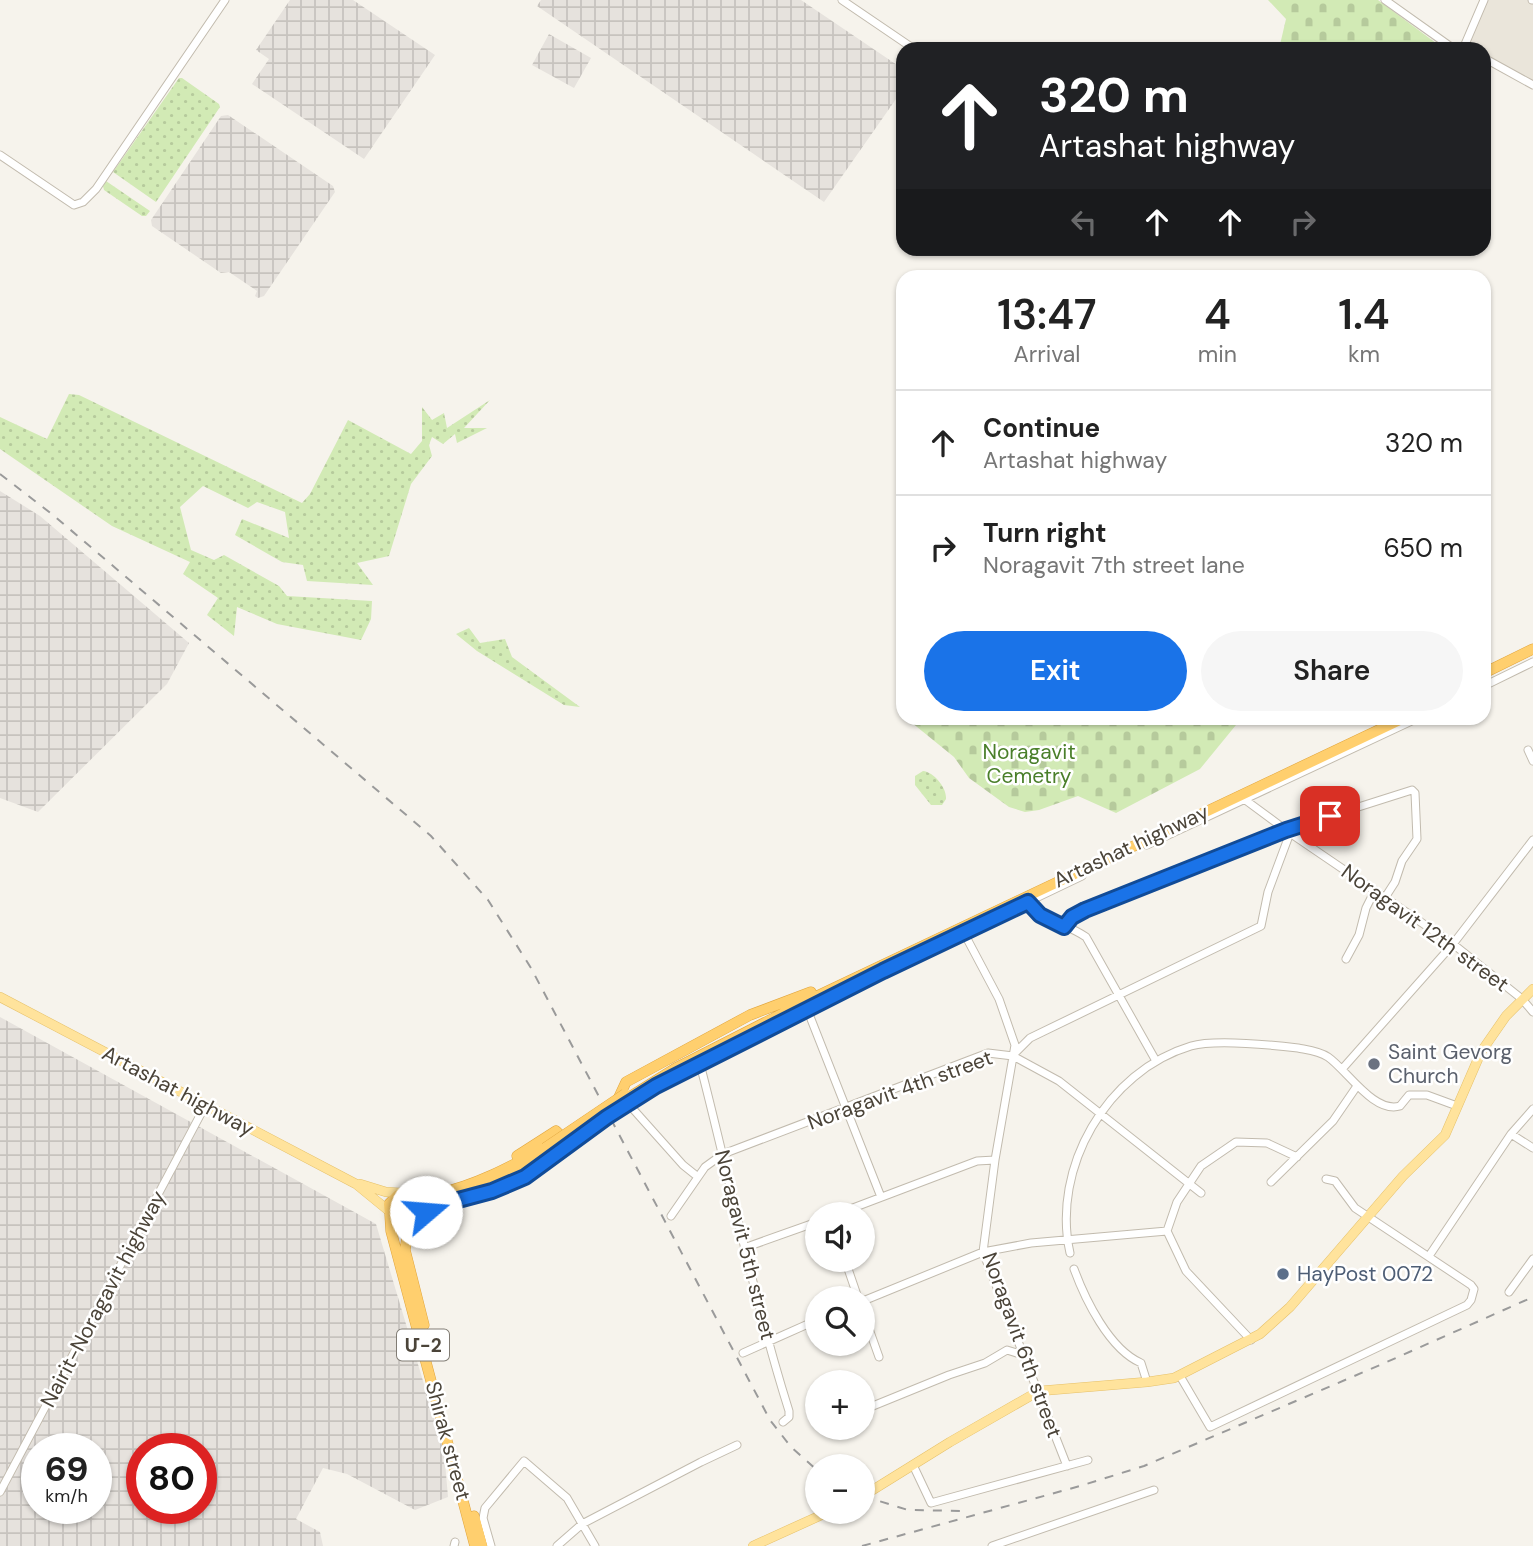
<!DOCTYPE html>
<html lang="en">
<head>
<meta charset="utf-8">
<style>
  :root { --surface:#fff; --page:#f6f6f6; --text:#222; --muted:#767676; --line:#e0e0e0; --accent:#1a73e8 }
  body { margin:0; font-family:"DM Sans","Noto Sans Armenian",sans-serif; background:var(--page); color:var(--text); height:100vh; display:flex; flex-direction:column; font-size:26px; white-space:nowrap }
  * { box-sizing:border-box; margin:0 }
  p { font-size:23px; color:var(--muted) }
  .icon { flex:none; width:38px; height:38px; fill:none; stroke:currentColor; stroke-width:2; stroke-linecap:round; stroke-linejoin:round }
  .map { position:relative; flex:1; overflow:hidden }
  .details { position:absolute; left:896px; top:270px; width:595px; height:455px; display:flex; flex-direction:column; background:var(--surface); border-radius:21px; box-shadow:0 2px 5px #0004 }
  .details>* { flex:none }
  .banner { position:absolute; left:896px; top:42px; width:595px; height:214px; border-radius:21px; box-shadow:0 2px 5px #0004; background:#202124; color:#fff; overflow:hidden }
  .tools { position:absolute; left:805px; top:1202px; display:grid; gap:14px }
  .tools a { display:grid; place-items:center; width:70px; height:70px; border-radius:50%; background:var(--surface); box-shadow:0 2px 5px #0004; font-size:35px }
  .speed { position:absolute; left:21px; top:1433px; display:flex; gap:14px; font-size:35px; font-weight:700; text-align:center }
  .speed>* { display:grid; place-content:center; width:91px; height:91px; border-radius:50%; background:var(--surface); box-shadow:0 2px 5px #0004; line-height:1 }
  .speed small { font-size:18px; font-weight:400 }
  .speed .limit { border:10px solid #d22; background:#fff; color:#111 }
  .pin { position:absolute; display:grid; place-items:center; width:60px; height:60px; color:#fff; margin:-30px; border-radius:14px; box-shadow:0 4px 10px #0006 }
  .me { position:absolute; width:77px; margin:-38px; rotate:72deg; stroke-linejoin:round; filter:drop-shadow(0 0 5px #0008) }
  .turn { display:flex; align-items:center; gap:24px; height:147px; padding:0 28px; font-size:32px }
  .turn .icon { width:91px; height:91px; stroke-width:2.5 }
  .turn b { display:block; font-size:49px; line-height:60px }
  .lanes { display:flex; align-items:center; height:66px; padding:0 28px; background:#0003; justify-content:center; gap:35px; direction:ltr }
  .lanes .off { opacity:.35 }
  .eta { display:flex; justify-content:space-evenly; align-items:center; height:119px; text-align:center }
  .eta b { font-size:42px; font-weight:600; line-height:49px }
  .cta { display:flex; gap:14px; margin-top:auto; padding:14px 28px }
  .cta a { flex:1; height:80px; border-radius:42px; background:var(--accent); color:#fff; font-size:28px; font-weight:600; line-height:80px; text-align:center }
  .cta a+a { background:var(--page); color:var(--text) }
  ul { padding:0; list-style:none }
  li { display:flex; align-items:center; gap:21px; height:105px; padding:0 28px; border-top:2px solid var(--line) }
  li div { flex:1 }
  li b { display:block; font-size:26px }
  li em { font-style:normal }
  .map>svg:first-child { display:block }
  .residential { fill:#eae5da }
  .industrial { fill:url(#industrial-grid); fill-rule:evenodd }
  .grass { fill:url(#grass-dots) }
  .cemetery { fill:url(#cemetery-stones) }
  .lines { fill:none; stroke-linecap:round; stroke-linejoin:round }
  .minor-casing { stroke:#c2bbae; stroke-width:9 }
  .major-casing { stroke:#e6c16a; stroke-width:10 }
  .highway-casing { stroke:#e0a43c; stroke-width:11 }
  .minor { stroke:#fff; stroke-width:7 }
  .major { stroke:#ffe39c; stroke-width:9 }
  .highway { stroke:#ffcf6e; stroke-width:10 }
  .rail { stroke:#9a9a9a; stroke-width:2; stroke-dasharray:9 9; stroke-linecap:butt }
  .highway-bridge-casing { stroke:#e0a43c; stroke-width:11; stroke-linecap:butt }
  .highway-bridge { stroke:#ffcf6e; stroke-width:10 }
  .route-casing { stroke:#114b97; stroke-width:18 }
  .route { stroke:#1a73e8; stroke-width:12 }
  .worship-dot { fill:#6b7280; stroke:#fff; stroke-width:2.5 }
  .service-dot { fill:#5c6f8a; stroke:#fff; stroke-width:2.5 }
  .labels { text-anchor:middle; stroke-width:5; stroke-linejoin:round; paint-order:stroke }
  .shield { fill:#fff; stroke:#817c74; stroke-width:2 }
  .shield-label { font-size:19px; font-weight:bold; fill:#4b4439 }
  .park-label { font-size:21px; fill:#4a7f2a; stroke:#fff }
  .street-label { font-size:21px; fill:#4b4439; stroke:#fff }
  .worship-label { font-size:21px; fill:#5b616d; stroke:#fff; text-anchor:start }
  .service-label { font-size:21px; fill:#4e5e75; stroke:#fff; text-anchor:start }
</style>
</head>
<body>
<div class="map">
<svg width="1533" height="1546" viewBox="0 0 1533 1546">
  <defs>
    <pattern id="industrial-grid" width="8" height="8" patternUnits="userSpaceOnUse" patternTransform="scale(1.75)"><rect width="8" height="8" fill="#e6e2dd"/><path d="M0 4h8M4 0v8" fill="none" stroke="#c7c3be"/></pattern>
    <pattern id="grass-dots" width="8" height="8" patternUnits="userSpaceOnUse" patternTransform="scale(1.75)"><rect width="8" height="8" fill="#d2eab5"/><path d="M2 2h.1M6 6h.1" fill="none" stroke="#b6ca9c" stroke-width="1.8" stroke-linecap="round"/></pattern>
    <pattern id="cemetery-stones" width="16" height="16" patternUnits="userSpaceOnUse" patternTransform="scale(1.75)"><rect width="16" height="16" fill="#d2eab5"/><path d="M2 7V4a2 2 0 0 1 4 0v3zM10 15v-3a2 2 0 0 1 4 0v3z" fill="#b6ca9c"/></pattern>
  </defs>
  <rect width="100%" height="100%" fill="#f6f3ec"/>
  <!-- residential -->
  <path class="residential" d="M1486 0H1533V82L1484 54V49H1475L1464 43Z"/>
  <!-- industrial -->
  <path class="industrial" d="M290 0H353L435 55 364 159 252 84 269 59 256 50Z
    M541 0H801L903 69V89L824 202 537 6Z
    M549 34 591 58 574 88 532 65Z
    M228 115 333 186 335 192 264 296 258 298 255 296 257 291 229 272 221 273 152 226 151 220 221 116Z
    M0 491 40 516 189 643 167 684 38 812 0 798Z
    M0 1017 376 1224 444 1451 448 1497 415 1510 347 1474 323 1468 296 1519 320 1532 323 1546H0ZM37 1449H96V1508H37ZM142 1449H201V1508H142Z"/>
  <!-- grass -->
  <path class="grass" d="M179 78H182L219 104 220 107 156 202 113 172Z
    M106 181 150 211 146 216H142L104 190 103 186Z
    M69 394 79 395 302 503 310 494 348 420 411 454 422 441V407L432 420 444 413 447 428 490 400 464 428H487L457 443 455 434 443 444 432 437 429 445 432 456 411 484 389 556 357 563 373 585 307 581 303 565 282 562 235 535 242 519 289 538 285 512 257 502 248 508 203 486 180 507 191 550 214 560 224 555 279 586 287 596 372 601 371 619 361 640 277 624 237 607 234 636 207 615 218 598 183 574 190 562 112 526 0 449V417L47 439Z
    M469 628 480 643 505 639 512 657 580 707 564 705 477 651 456 634Z
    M923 771C934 772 947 788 946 799L942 805H931L915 785V776Z
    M395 1208a9 9 0 1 1 18 0a9 9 0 1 1-18 0Z"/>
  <!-- cemetery -->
  <path class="cemetery" d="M1268 0H1378L1444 49H1279L1286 19Z
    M906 718H1230L1236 725 1200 769 1116 813 1078 796 1039 810 1025 812 1009 807 969 778 954 757Z"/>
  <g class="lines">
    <defs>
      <path id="minor" d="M842 0 914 49
        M1385 0 1454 49
        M1532 0H1533
        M1463 49 1484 0
        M1484 58 1533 85
        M0 155 74 205 83 202 96 189 225 0
        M1484 686 1533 662
        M1528 750 1533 761
        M1244 799 1290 833 1453 944 1522 999 1533 1012
        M1147 845 1418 718
        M1028 902C1050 925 1064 922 1086 937L1156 1061
        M1064 927 1072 917 1085 910 1286 830 1412 790 1415 793 1417 839 1402 861 1395 882 1386 896
        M964 933 999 999 1015 1045 995 1160 983 1252 1067 1466
        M1346 959 1359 935 1366 908 1375 890
        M807 1009 881 1197
        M1013 1055 1030 1038 1261 926 1268 892 1290 833
        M700 1064C730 1179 753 1297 789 1411V1417L783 1422
        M1343 1068 1453 944 1533 840
        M633 1109 683 1165 698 1177
        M1511 1134 1533 1148
        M569 1144 607 1117 656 1086 883 971 1082 876
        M1271 1182 1333 1121 1357 1086
        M837 1214 977 1161 995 1160
        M671 1216 705 1167 723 1154 988 1053 1013 1056 1059 1081 1201 1193
        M744 1248 817 1222
        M1070 1253C1051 1168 1107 1071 1191 1046 1215 1039 1272 1045 1298 1048 1308 1050 1319 1051 1328 1057 1347 1070 1374 1114 1400 1106L1409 1095H1427L1457 1106
        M1429 1256 1511 1134 1533 1109
        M845 1260 858 1298
        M1074 1269C1085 1299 1109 1349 1141 1363L1147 1382
        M1509 1292 1533 1259
        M863 1301 983 1252 1031 1243 1167 1231
        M863 1312 879 1357
        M1251 1340 1186 1271 1167 1231 1177 1202 1201 1166 1236 1142 1267 1143 1297 1157
        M743 1353 817 1320
        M1180 1376 1210 1427 1467 1305 1471 1300 1474 1289 1471 1285 1355 1208 1335 1181 1326 1179
        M863 1410 949 1375 985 1363 1007 1350 1023 1355
        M913 1465 931 1503 1088 1460
        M0 1492 205 1106
        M454 1546 455 1542
        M491 1546 483 1518 485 1508 524 1461 567 1498 595 1546
        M557 1546 582 1524 701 1462 737 1445
        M992 1546 1154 1490"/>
      <path id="major" d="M0 997 356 1184 389 1211
        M360 1184 386 1192 402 1193
        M863 1496 950 1442 1039 1391 1147 1382 1174 1378 1260 1334 1290 1307 1403 1176 1445 1135 1481 1052 1506 1016 1533 989
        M753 1546 828 1512"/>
      <path id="highway" d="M1484 673 1533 649
        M628 1098 676 1068 813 998 1404 718
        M624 1107 619 1097 626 1082 750 1015 811 992
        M545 1148C510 1167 475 1186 436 1194 423 1197 410 1192 398 1195L389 1204 390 1214 399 1223H409L449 1198 501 1179 549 1152
        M468 1198C507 1186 539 1171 569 1144L556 1131 517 1156
        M390 1215 391 1231 475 1546
        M414 1220 407 1237 405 1250 424 1325
        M474 1516 482 1546"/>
    </defs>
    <!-- minor casing -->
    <use href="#minor" class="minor-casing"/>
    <!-- major casing -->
    <use href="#major" class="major-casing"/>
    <!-- highway casing -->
    <use href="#highway" class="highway-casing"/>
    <!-- minor -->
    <use href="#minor" class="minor"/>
    <!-- major -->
    <use href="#major" class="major"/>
    <!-- highway -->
    <use href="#highway" class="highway"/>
    <!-- rail -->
    <path class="rail" d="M0 474 53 515 431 836 488 900 531 968 770 1420 791 1447 817 1470
      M863 1496 908 1510 966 1511
      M862 1546 1080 1486 1144 1466 1380 1365 1533 1297"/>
    <defs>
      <path id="highway-bridge" d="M545 1148 625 1094"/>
    </defs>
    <!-- highway-bridge casing -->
    <use href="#highway-bridge" class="highway-bridge-casing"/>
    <!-- highway-bridge -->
    <use href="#highway-bridge" class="highway-bridge"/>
  </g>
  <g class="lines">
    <defs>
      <path id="route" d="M426 1212 432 1207 492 1191 525 1177 607 1117 656 1086 883 971 1028 902 1040 915 1064 927 1072 917 1085 910 1286 830 1330 816"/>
    </defs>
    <!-- route casing -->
    <use href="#route" class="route-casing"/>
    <!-- route -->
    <use href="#route" class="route"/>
  </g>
  <!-- markers -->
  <circle class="worship-dot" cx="1374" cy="1064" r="7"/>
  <circle class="service-dot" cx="1283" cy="1274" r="7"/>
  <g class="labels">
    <!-- shield labels -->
    <rect class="shield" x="397" y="1329.5" width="52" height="31" rx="5"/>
    <g class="shield-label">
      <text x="423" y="1352">Մ-2</text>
    </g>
    <!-- park labels -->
    <g class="park-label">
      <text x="1029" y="759">Noragavit<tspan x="1029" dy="24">Cemetry</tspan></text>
    </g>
    <!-- street labels -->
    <g class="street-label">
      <text transform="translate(1131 846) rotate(-25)" y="7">Artashat highway</text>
      <text transform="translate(1425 928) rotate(36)" y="7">Noragavit 12th street</text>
      <text transform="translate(900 1090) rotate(-20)" y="7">Noragavit 4th street</text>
      <text transform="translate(178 1091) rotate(28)" y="7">Artashat highway</text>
      <text transform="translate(745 1245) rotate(76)" y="7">Noragavit 5th street</text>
      <text transform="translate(103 1299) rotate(-62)" y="7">Nairit-Noragavit highway</text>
      <text transform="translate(1022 1345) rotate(70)" y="7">Noragavit 6th street</text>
      <text transform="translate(448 1441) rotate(75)" y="7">Shirak street</text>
    </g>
    <!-- worship labels -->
    <g class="worship-label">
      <text x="1388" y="1059">Saint Gevorg<tspan x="1388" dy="24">Church</tspan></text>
    </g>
    <!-- service labels -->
    <g class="service-label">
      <text x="1297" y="1281">HayPost 0072</text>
    </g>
  </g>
</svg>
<div class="tools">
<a><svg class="icon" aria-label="sound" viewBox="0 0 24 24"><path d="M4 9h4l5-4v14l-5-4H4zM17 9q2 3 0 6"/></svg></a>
<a><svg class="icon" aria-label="search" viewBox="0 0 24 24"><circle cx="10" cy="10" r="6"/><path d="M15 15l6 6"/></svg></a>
<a>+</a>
<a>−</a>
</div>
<div class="speed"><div>69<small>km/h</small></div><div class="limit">80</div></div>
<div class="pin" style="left:1330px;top:816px;background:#d93025"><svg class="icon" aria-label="arrive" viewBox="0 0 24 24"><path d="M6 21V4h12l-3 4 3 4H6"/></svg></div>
<svg class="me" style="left:426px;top:1212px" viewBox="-20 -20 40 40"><circle r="19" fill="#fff"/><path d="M0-13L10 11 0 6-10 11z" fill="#1a73e8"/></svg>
<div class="banner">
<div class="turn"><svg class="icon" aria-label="ahead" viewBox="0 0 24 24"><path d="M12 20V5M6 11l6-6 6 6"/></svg><div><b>320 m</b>Artashat highway</div></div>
<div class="lanes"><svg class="icon off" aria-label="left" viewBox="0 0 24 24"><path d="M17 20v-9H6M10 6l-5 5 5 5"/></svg><svg class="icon" aria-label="ahead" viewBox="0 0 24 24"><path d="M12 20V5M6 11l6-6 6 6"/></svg><svg class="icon" aria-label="ahead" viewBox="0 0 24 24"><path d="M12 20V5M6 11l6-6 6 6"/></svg><svg class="icon off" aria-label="right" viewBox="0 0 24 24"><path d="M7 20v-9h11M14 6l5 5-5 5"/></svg></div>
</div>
<section class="details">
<div class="eta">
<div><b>13:47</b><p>Arrival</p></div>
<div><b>4</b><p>min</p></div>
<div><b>1.4</b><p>km</p></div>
</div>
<ul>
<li><svg class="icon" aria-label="ahead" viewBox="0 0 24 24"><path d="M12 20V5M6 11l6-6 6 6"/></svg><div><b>Continue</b><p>Artashat highway</p></div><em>320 m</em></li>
<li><svg class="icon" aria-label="right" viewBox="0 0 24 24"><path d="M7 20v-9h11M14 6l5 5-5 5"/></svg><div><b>Turn right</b><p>Noragavit 7th street lane</p></div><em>650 m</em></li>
</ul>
<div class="cta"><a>Exit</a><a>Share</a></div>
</section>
</div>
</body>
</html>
